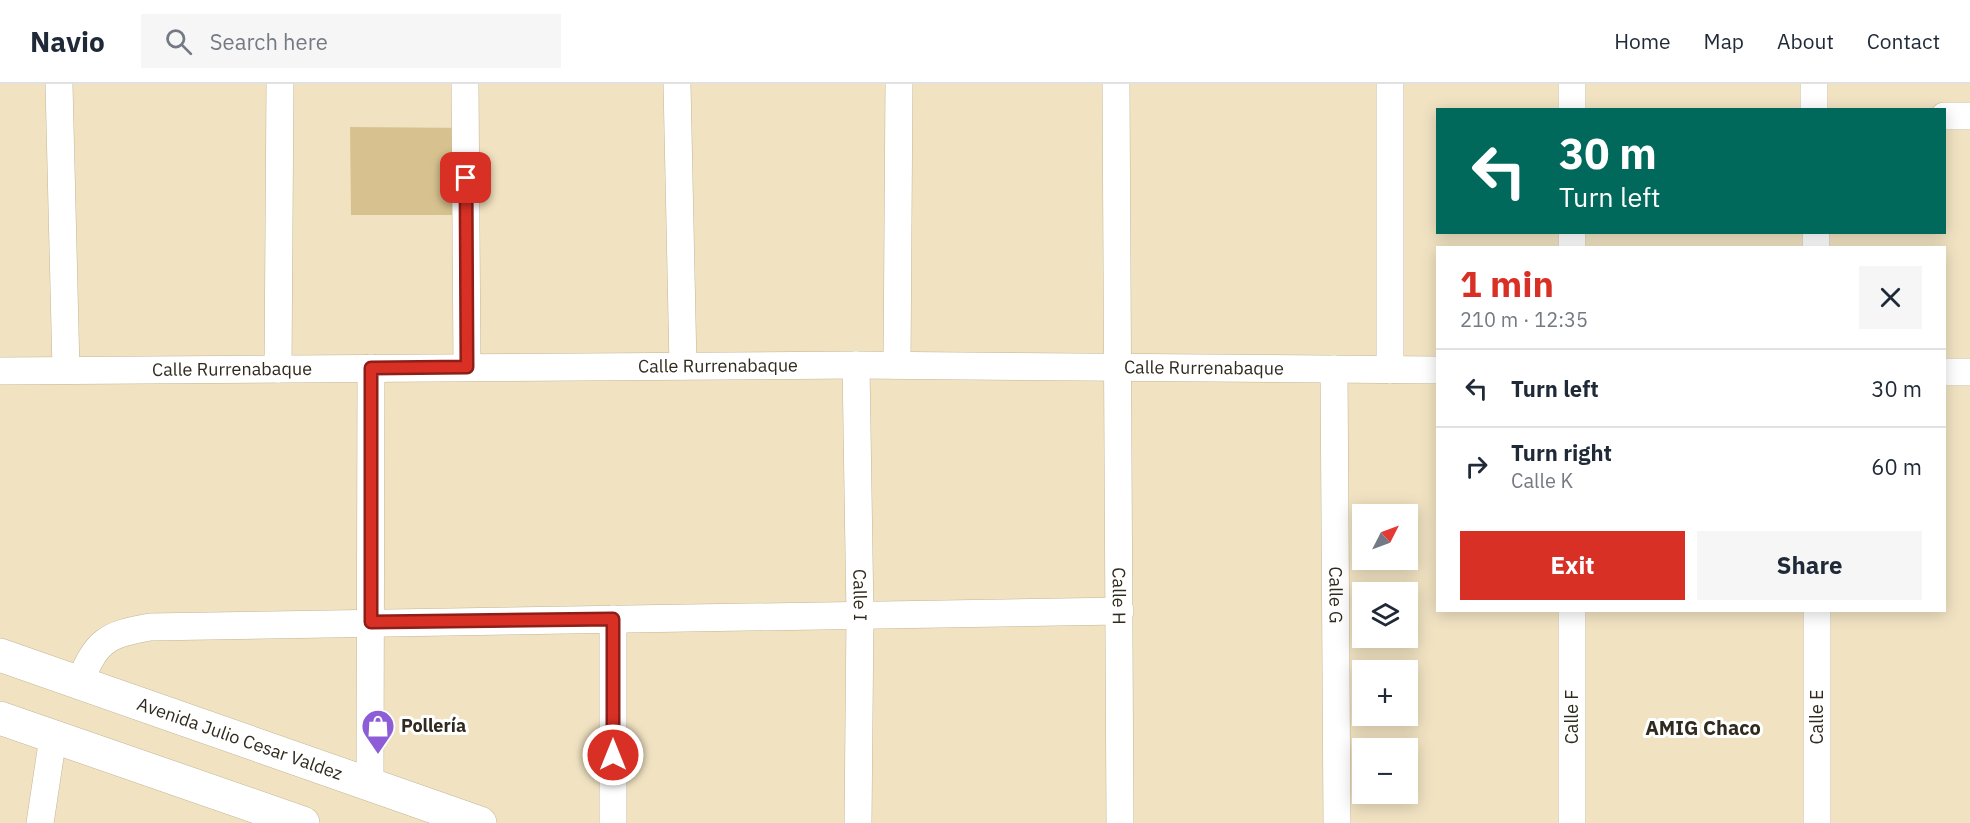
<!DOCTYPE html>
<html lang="en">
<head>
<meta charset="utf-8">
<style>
  :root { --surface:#fff; --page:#f6f6f7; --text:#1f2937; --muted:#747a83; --line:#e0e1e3; --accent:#d93025 }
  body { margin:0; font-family:"IBM Plex Sans",sans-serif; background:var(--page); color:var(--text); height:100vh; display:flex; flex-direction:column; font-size:22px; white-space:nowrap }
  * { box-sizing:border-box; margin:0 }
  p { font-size:20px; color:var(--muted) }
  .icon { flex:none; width:33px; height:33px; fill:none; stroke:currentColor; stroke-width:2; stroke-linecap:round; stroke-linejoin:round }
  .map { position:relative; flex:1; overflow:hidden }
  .side { position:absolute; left:1436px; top:162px; width:510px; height:366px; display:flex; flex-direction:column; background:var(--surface); border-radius:0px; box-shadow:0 3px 15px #0003 }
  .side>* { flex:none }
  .guide { position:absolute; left:1436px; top:24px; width:510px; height:126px; border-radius:0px; box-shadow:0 3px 15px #0003; background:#00695c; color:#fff; overflow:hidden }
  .needle { width:39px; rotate:48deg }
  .tools { position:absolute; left:1352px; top:420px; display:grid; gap:12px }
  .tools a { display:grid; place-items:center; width:66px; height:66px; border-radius:0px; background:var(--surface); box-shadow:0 3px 15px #0003; font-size:30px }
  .pin { position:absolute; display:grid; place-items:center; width:51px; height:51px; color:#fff; margin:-26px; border-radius:12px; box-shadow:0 3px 9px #0006 }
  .me { position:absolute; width:66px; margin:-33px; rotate:0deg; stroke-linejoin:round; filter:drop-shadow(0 0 4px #0008) }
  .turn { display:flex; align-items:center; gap:21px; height:126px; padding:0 24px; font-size:27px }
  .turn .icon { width:78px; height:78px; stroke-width:2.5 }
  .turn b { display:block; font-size:42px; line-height:51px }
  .round { display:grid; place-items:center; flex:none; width:63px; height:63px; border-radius:0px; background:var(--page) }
  .headline { display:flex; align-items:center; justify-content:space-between; height:102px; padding:0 24px }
  h1 { font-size:36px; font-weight:800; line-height:45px; color:var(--accent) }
  .action { display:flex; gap:12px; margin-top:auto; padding:12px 24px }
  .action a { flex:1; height:69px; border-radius:0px; background:var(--accent); color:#fff; font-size:24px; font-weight:800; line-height:69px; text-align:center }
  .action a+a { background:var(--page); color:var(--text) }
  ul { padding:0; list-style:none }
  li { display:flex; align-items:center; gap:18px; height:78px; padding:0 24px; border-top:2px solid var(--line) }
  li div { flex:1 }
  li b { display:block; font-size:22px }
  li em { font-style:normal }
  header { display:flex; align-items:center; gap:36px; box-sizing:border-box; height:84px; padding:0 30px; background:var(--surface); border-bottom:2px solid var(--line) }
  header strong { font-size:28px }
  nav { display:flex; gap:33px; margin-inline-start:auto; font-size:21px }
  .search { width:420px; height:54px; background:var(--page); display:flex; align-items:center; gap:15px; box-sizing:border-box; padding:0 21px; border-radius:0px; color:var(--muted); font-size:22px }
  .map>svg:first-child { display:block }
  .green { fill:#d7c28f }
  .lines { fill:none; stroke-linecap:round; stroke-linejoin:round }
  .street-casing { stroke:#c3b595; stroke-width:28 }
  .primary-casing { stroke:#c3b595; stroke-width:34 }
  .street { stroke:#fff; stroke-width:27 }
  .primary { stroke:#fff; stroke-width:33 }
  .route-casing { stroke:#8d1f18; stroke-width:15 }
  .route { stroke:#d93025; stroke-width:10 }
  .labels { text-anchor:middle; stroke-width:6; stroke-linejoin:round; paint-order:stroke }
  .street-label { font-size:18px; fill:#312b1f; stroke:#fff }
  .poi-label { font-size:18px; font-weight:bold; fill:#312b1f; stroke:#fff; text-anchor:start }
  .neighbourhood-label { font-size:20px; font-weight:bold; fill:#312b1f; stroke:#fff }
</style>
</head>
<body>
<header>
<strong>Navio</strong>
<div class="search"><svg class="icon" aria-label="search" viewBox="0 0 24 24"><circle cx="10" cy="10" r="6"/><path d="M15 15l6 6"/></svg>Search here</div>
<nav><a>Home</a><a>Map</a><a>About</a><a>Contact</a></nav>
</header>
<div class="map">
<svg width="1970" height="739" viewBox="0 0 1970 739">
  <rect width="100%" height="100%" fill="#f1e3c2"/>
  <!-- green -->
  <path class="green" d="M350 43 475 44V131H351Z"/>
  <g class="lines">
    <defs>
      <g id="street">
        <path d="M59 0 66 286"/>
        <path d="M465 0 467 283"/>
        <path d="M677 0 683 282"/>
        <path id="s1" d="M1116 0 1120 739"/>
        <path d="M1572 0V26"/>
        <path d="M1814 0V26"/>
        <path d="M1944 32H1970"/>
        <path d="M1572 148V164"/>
        <path d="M1816 148V164"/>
        <path id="s2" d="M856 281 860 532 858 739"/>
        <path d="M897 281 899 0"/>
        <path d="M278 285 280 0"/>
        <path id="s3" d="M1334 285 1337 739"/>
        <path d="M1390 286V0"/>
        <path id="s4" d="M0 287 856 281 1437 286"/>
        <path d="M1944 288H1970"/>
        <path d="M1572 526V739"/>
        <path d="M79 599C97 557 105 551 150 543L1120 527"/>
        <path d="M370 700 371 284"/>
        <path d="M40 739 53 653"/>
        <path d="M613 739V535"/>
        <path d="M1817 739V526"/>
      </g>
      <g id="primary">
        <path id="s5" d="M0 571 480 739"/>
        <path d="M0 634 303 739"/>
      </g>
    </defs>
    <!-- street casing -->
    <use href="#street" class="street-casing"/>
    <!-- primary casing -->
    <use href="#primary" class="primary-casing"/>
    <!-- street -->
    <use href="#street" class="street"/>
    <!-- primary -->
    <use href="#primary" class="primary"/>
  </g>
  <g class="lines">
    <defs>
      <path id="route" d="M466 94 467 283 371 284V538L613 535V671"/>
    </defs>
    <!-- route casing -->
    <use href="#route" class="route-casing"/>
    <!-- route -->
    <use href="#route" class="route"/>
  </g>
  <!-- icons -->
  <defs>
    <symbol id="shop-pin" viewBox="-11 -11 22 30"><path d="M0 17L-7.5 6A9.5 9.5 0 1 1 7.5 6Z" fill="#8c5dd7" stroke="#fff"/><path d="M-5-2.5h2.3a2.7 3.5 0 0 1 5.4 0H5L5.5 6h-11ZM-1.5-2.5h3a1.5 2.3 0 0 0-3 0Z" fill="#fff"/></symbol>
  </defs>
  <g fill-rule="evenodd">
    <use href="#shop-pin" x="359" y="623" width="38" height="52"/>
  </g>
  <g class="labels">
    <!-- street labels -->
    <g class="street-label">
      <text dy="6" stroke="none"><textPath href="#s4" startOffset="718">Calle Rurrenabaque</textPath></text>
      <text dy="6" stroke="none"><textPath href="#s4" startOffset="232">Calle Rurrenabaque</textPath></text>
      <text dy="6" stroke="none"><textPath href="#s4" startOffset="1204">Calle Rurrenabaque</textPath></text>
      <text dy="6" stroke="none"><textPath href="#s2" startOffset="230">Calle I</textPath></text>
      <text dy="6" stroke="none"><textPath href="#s1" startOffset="512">Calle H</textPath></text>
      <text dy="6" stroke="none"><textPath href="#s3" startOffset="226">Calle G</textPath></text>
      <text transform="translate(1572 633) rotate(-90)" y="6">Calle F</text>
      <text transform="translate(1817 633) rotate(-90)" y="6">Calle E</text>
      <text dy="6" stroke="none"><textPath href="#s5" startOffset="254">Avenida Julio Cesar Valdez</textPath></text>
    </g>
    <!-- poi labels -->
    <g class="poi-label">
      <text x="401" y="648">Pollería</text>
    </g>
    <!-- neighbourhood labels -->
    <g class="neighbourhood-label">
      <text x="1703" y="651">AMIG Chaco</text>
    </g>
  </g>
</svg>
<div class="tools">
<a><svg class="needle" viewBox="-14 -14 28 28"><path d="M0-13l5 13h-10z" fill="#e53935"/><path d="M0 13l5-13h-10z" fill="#747a83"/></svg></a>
<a><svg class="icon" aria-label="layers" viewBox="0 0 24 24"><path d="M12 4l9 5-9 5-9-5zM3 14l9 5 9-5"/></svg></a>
<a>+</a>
<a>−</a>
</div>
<div class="pin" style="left:466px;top:94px;background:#d93025"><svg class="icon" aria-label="arrive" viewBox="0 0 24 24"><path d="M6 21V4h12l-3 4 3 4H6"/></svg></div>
<svg class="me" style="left:613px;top:671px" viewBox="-20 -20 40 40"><circle r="17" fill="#d93025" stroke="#fff" stroke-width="3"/><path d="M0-11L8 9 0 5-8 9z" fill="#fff"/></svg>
<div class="guide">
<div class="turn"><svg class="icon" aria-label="left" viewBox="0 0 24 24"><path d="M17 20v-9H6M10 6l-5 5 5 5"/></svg><div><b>30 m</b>Turn left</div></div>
</div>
<section class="side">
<div class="headline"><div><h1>1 min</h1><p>210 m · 12:35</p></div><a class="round"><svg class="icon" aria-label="close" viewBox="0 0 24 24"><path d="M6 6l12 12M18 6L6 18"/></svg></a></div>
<ul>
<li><svg class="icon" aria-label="left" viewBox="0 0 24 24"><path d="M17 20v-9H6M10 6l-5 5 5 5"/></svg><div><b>Turn left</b></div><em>30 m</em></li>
<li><svg class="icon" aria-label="right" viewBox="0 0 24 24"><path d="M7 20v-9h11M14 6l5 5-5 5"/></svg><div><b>Turn right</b><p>Calle K</p></div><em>60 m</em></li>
</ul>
<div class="action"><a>Exit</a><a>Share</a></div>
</section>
</div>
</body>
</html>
